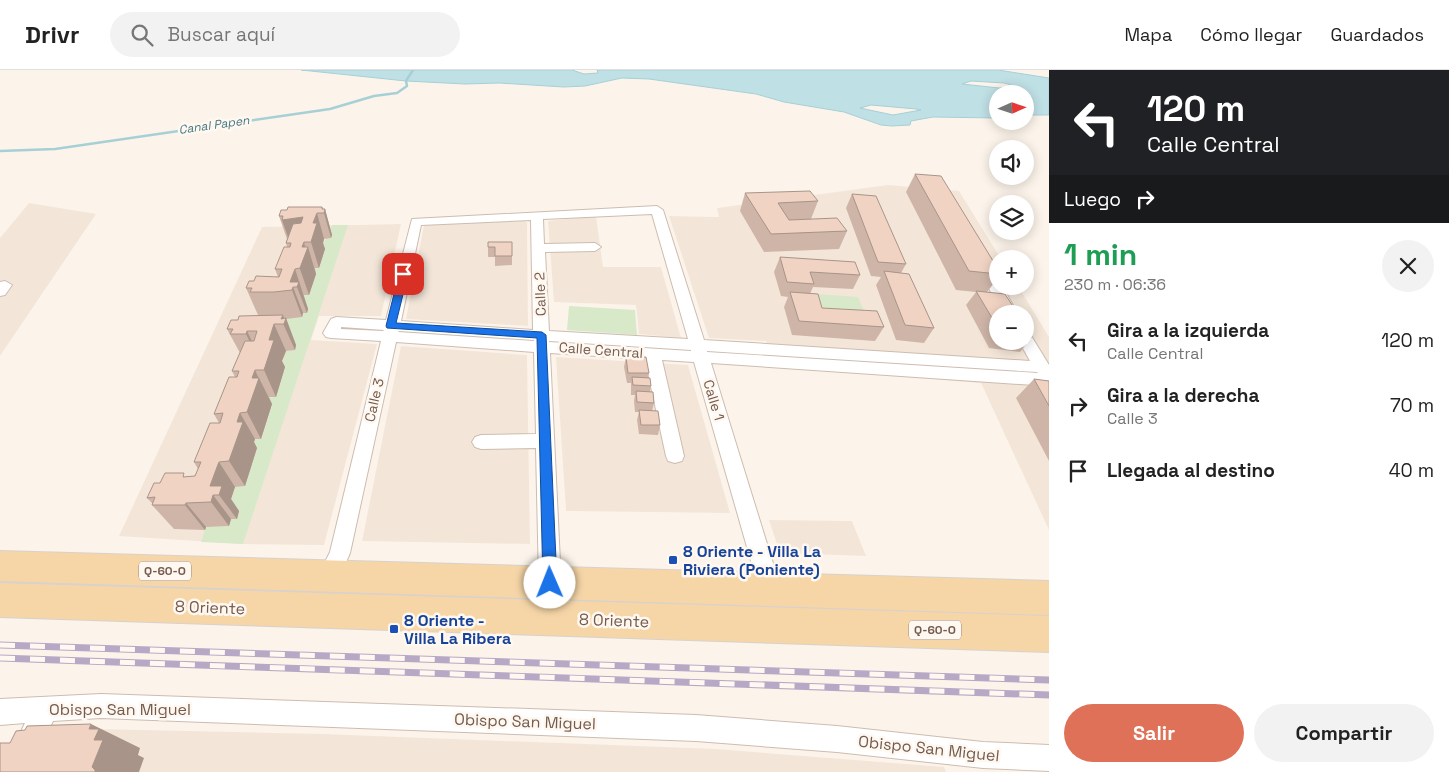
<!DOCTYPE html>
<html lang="es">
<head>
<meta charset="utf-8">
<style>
  :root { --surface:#fff; --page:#f2f2f2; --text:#222; --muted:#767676; --line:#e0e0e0; --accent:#de7157 }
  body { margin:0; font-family:"Space Grotesk",sans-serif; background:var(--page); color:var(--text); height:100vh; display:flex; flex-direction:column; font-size:19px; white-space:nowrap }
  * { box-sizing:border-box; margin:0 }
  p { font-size:16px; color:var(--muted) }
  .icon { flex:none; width:28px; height:28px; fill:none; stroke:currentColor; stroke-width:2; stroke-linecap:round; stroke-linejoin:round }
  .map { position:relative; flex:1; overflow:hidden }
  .side { display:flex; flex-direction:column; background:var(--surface); width:400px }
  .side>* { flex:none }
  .hud { background:#202124; color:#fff; overflow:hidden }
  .needle { width:32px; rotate:87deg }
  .fabs { position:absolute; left:989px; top:15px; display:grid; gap:10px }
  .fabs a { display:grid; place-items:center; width:45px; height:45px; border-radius:50%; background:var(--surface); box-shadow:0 2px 12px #0003; font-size:25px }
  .pin { position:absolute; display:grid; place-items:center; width:42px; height:42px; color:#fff; margin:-21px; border-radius:10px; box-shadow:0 2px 8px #0006 }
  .me { position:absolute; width:55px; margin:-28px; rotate:359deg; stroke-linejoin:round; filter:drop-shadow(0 0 4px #0008) }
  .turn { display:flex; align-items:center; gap:18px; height:105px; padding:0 15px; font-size:22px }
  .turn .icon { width:65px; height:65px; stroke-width:2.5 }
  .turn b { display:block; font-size:35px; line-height:42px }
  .then { display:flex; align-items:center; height:48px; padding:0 15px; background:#0003; gap:10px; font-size:19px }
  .round { display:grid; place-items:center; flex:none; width:52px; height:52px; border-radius:26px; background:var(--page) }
  .summary { display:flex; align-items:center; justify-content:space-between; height:85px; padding:0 15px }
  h1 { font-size:30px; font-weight:700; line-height:38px; color:#1e9e55 }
  .cta { display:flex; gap:10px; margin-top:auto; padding:10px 15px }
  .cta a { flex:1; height:58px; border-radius:30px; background:var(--accent); color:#fff; font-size:20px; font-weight:700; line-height:58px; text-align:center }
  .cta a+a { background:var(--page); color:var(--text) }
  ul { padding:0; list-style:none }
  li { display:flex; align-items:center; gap:15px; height:65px; padding:0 15px }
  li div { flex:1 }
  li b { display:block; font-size:19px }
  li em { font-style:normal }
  header { display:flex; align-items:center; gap:30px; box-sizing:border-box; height:70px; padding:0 25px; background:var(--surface); border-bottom:1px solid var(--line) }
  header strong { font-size:24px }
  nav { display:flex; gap:28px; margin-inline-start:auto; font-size:18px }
  .search { width:350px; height:45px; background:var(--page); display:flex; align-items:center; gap:12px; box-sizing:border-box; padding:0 18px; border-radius:28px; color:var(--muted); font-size:19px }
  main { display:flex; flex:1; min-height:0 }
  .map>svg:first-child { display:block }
  .residential { fill:#f3e6d9; fill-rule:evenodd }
  .green { fill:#d7e9c9 }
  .water { fill:#bfe0e5; stroke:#a6d0d6; fill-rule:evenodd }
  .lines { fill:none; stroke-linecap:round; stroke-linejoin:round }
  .stream { stroke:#a6d0d6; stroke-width:2.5 }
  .minor-casing { stroke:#cdbcb0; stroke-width:2 }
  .primary-casing { stroke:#d8d1cd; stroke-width:2 }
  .minor { fill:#fff; fill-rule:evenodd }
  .primary { fill:#f6d6a7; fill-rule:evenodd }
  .rail-casing { stroke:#b7a8c6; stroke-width:7 }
  .rail { stroke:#fef8f1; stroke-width:5; stroke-dasharray:15; stroke-linecap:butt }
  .wall { fill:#ceb5a8 }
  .shaded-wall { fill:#a89488 }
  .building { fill:#f0d3c3; stroke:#a89488 }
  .route { fill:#1a73e8; stroke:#114b97 }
  .transit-dot { fill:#1a4fb4; stroke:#fef8f1; stroke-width:2 }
  .labels { text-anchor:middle; stroke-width:5; stroke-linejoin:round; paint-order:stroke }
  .far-water-label { font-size:12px; font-style:italic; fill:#467880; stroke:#fef8f1 }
  .shield { fill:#fef8f1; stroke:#9e8a7f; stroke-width:1 }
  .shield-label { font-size:12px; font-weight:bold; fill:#755b4e }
  .street-label { font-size:14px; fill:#755b4e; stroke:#fef8f1 }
  .near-transit-label { font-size:16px; font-weight:bold; fill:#164399; stroke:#fef8f1; text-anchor:start }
  .near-street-label { font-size:16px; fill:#755b4e; stroke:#fef8f1 }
</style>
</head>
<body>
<header>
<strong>Drivr</strong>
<div class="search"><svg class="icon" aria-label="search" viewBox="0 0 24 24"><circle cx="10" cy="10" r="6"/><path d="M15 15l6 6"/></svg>Buscar aquí</div>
<nav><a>Mapa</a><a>Cómo llegar</a><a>Guardados</a></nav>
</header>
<main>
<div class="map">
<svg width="1049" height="702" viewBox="0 0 1049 702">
  <rect width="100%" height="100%" fill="#fcf4ea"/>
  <!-- residential -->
  <path class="residential" d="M888 115 959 121 1001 189H998V216H1018L1049 267V460L981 313 776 296 766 271 709 268 669 146 719 147 717 138ZM998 244H1025V271H998Z
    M29 133 96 144 0 286V168Z
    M596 146 603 197H661L681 268 639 264 636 235 554 232 548 151Z
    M525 151 527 153 528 256 406 249 424 155Z
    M401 154 381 246H319L311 270 377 274 324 475 243 474 119 466 262 157Z
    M401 276 527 285 530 474 362 471Z
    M556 287 688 295 730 443 566 441Z
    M769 450 852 451 866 486 780 483Z
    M52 658 323 664 716 679 944 697 946 702H31Z"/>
  <!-- green -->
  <path class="green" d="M332 155H348L243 474 201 472 206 457 229 456 231 449H237L239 441H228L235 417 245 416 257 379 252 378 255 369 262 368 272 335 268 327 276 326 285 297H281L286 281 294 280 296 276 248 249 301 247 303 243H307L300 239 312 199 319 198 325 180 321 179C324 170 329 165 332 155Z
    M817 224 858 227 867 248 824 245Z
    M569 236 635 240 637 265 567 260Z"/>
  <!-- water -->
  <path class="water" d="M301 0H572L584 4 598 3 597 0H998L1049 8V45H1025V24H998L997 48 933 47 911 51 910 55 892 56 881 55 844 42 784 32 756 24 649 9 622 8 585 16 564 17 499 13 465 14 406 11ZM971 11 1004 13 1018 17 999 18 962 14ZM871 35 916 39 921 40 893 45 860 38Z"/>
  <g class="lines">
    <!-- stream -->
    <path class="stream" d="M0 81 55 79 330 39 374 26 397 23 407 16 406 11 413 0"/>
    <defs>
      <path id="minor" d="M657 136 663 140 704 270 1030 291 1019 271H1025V263L1030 264 1049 295V316L711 293 781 519 778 526 770 529 762 526 759 519 694 292 662 290 684 386 682 391 675 393 668 391 666 386 645 289 550 283 561 513 558 520 550 523 542 520 539 513 536 378 481 379 475 377 472 372 475 367 481 365 536 364 534 282 396 272 350 483 337 513 329 516 321 513 318 506 330 482 381 271 331 268 326 267 323 263 331 249 336 247 386 250 412 149ZM652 144 688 269 549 261 545 182 595 181 601 177 595 173 544 174 543 149ZM531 150 533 260 401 251 421 155ZM341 257 384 260 383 261 341 259ZM399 261 534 270V271L398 262ZM549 271 691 280V281L549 272ZM707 281 1037 302 1038 303 707 282Z
        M981 189C990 191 998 207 998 216H1002L1018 244H1004L974 193Z
        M5 211 12 215 5 225 0 226V212Z
        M101 624 696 645 837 656 983 672 1049 675V701L983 698 837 682 696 671 101 648 53 651 29 702H2L25 653 0 655V629Z"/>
      <path id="primary" d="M0 481 1049 511V545L0 511Z
        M0 513 1049 546V582L0 547Z"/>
    </defs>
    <!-- minor casing -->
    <use href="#minor" class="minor-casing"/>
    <!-- primary casing -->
    <use href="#primary" class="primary-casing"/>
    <!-- minor -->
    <use href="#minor" class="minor"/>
    <!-- primary -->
    <use href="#primary" class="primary"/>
    <defs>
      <path id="rail" d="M0 575 1049 610
        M0 588 1049 625"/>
    </defs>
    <!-- rail casing -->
    <use href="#rail" class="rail-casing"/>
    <!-- rail -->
    <use href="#rail" class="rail"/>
  </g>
  <!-- wall -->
  <path class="wall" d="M915 104 998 199V208L987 222 998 244V271H1025V255L1032 267 1020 282 989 278 966 235 976 222 956 220 906 122Z
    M745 123 818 131 811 149 847 161 839 179 764 182 740 141Z
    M852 124 906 194 901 203 934 258 924 273 896 270 876 215 881 207 871 206 846 138Z
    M322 137 323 139H325L332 165 331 168 324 169 323 173 325 179 319 198H315L316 204 309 225H304V226L308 239 307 243H303L302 247 286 249 296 275 295 280 286 281 282 291 285 297 276 327H269L272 334 261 369H255L254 372 257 378 245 416 235 417 231 429 239 441 237 449H231L229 456 206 457 205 460 174 459 152 435 153 434 147 428 160 413 187 407 195 406 198 399 194 392 219 353 214 344 235 307 232 301 240 283 227 259 238 250 258 245 246 218 254 211 278 207 275 199 287 177 286 173 287 169 279 146Z
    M488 172H512V195L495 196V187H488Z
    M780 187 860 205 853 219 813 217 810 224 822 238 884 257 875 271 792 265 784 237 788 227 781 226 774 202Z
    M626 287 649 303 648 308 651 316 650 322 654 333 652 341 660 355 658 365 639 364 637 350 639 342H635L634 331 635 325H631V313H627L624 297Z
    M1034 309 1049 311V391L1016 328Z"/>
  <!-- shaded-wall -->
  <path class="shaded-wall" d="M322 137 324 143 325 139 332 165 331 168 324 143 322 139Z
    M317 143 324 169 323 173 325 179 319 198 311 172H304L306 181 308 177 316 204 309 225 291 173H290L282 150 303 147Z
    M295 199 308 239 307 243 297 217H293L303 243 302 247 292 220 290 212Z
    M283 245 285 251 286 248 296 275 295 280 281 249Z
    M274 254 286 281 282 291 285 297 276 327 264 300 269 270Z
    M247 261 260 288 259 291 246 264Z
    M255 300 259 309V308L272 334 261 369 247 342 252 308Z
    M240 343 255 369 254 372 257 378 245 416 229 391 237 352Z
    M219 392 235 417 231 429 239 441 237 449 219 425 210 416Z
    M213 425 231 449 229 456 211 432Z
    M186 433 206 457 205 460 185 435Z
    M91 654 140 678 138 685 144 688 139 702H95L92 697 94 670 89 659Z"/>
  <!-- building -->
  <path class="building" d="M915 104 941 106 998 199V204L969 201Z
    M810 121 818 131 778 133 789 150 837 148 847 161 771 164 745 123Z
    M852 124 876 126 906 194 878 192Z
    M288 137H322V139H325L324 143H317L313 153H317L311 172H304L302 177H308L300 198 295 199 290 212H299L297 217H293L292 220 274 222H250L252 218H246L249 211H254L256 206 279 207 282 199H275L284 177H290L291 173H286L293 154 301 153 303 147 282 150 283 146H279L281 140H287Z
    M488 172H512V186H495V177H488Z
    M780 187 855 192 860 205 810 202 814 214 787 212Z
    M884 201 909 204 934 258 905 255Z
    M976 221 1005 224 1018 244H998V258Z
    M790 222 818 224 822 238 877 241 884 257 799 251Z
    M283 245 281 249 286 248 284 254H274L269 270H274L264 300H255L252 308H259L247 342 240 343 237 352H243L229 391 219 392 217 397 210 416H222L219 425H213L211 432 186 433 185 435H152L155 427 147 428 154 413H160L165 403H184L183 407 195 406 201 392H194L210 353H220L223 343 214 344 229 307H237L239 301H232L245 271H254L257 261H247L246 264H230L233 259H227L231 250H238L239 246Z
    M1025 255 1032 267 1025 266Z
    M626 287H646L649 303H628Z
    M632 307 650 308 651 316 633 315Z
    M1034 309 1049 311V336Z
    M636 321 653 322 654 333 637 332Z
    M639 340 658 341 660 355H641Z
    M91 654 89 659H99L94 670H103L92 697 95 700V702H0V673H10L16 661 25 660 27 656Z"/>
  <!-- route -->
  <path class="route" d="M403 201 408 204 396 253 542 262 546 265 557 513 555 517 550 519 545 517 543 513 537 268 387 258 386 256 399 204Z"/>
  <!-- markers -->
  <g class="transit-dot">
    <rect x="668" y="485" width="10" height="10" rx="2.5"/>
    <rect x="389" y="554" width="10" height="10" rx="2.5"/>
  </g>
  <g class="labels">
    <!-- far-water labels -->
    <g class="far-water-label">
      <text transform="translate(214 55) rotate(-8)" y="4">Canal Papen</text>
    </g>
    <!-- shield labels -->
    <g class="shield">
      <rect x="139" y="491.5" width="52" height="19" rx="4"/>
      <rect x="909" y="550.5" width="52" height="19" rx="4"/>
    </g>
    <g class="shield-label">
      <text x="165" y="505">Q-60-O</text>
      <text x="935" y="564">Q-60-O</text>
    </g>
    <!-- street labels -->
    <g class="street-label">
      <text transform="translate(540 224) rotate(-92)" y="5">Calle 2</text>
      <text transform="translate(601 280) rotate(4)" y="5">Calle Central</text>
      <text transform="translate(374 330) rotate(-77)" y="5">Calle 3</text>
      <text transform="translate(714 330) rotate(73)" y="5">Calle 1</text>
    </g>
    <!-- near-transit labels -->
    <g class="near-transit-label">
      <text x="683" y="487">8 Oriente - Villa La<tspan x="683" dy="18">Riviera (Poniente)</tspan></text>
      <text x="404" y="556">8 Oriente -<tspan x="404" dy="18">Villa La Ribera</tspan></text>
    </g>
    <!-- near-street labels -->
    <g class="near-street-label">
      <text transform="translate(210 537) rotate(2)" y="6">8 Oriente</text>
      <text transform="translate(614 550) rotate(2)" y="6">8 Oriente</text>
      <text x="120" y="645">Obispo San Miguel</text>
      <text transform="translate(525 651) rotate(2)" y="6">Obispo San Miguel</text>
      <text transform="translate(929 678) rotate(6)" y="6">Obispo San Miguel</text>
    </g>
  </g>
</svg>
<div class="fabs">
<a><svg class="needle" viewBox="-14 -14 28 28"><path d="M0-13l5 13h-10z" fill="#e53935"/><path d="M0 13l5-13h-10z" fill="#767676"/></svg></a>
<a><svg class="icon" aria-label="sound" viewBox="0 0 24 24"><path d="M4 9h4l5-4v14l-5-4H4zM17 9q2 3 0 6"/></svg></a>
<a><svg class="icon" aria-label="layers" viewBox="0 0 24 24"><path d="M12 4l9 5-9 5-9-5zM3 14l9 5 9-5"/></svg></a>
<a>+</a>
<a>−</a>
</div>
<div class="pin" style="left:403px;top:204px;background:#d93025"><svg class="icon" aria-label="arrive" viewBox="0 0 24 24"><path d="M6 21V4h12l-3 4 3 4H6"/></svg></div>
<svg class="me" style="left:550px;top:513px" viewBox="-20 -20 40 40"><circle r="19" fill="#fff"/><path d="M0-13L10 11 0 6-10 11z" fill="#1a73e8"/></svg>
</div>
<section class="side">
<div class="hud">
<div class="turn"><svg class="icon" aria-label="left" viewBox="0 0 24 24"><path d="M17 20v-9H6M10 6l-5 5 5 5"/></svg><div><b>120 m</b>Calle Central</div></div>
<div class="then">Luego<svg class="icon" aria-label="right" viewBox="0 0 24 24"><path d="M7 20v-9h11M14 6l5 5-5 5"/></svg></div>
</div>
<div class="summary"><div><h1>1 min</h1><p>230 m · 06:36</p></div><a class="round"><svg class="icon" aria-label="close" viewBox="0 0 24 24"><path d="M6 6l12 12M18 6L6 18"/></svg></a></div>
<ul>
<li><svg class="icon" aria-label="left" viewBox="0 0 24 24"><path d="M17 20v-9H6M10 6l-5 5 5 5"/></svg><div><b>Gira a la izquierda</b><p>Calle Central</p></div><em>120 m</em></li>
<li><svg class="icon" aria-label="right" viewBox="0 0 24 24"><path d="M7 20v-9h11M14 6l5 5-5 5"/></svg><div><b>Gira a la derecha</b><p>Calle 3</p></div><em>70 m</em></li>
<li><svg class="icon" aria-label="arrive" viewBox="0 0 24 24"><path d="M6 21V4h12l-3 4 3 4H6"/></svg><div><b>Llegada al destino</b></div><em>40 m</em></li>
</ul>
<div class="cta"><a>Salir</a><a>Compartir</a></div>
</section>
</main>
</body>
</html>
